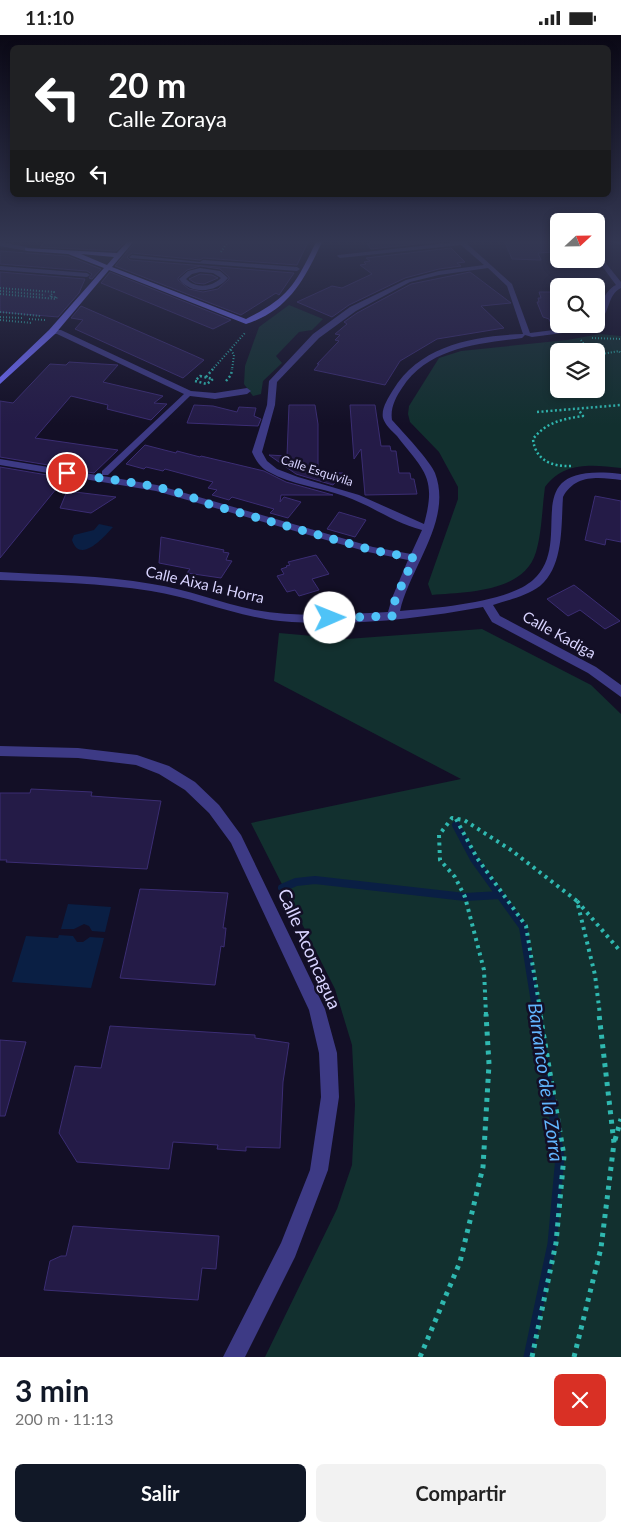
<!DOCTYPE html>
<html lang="es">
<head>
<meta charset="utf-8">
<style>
  :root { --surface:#fff; --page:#f2f2f2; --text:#222; --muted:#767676; --accent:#111827 }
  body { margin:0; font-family:Lato,sans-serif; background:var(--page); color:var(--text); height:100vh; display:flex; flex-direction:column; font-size:19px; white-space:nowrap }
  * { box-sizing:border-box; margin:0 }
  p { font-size:16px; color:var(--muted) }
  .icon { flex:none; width:28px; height:28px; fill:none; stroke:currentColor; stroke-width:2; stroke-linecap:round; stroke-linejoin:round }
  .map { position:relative; height:1322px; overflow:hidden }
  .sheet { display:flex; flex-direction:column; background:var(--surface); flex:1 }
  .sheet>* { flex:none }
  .top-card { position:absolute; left:10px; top:10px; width:601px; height:152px; border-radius:8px; box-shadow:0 2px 8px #0003; background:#202124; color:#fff; overflow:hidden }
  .needle { width:32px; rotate:68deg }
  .controls { position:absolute; left:550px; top:178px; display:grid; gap:10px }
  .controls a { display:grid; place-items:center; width:55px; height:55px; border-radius:8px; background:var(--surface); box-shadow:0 2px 8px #0003; font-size:25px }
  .pin { position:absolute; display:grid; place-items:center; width:42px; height:42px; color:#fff; margin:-21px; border:2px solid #fff; border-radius:50%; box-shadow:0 1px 5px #0007 }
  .me { position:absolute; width:55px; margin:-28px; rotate:89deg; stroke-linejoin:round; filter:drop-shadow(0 0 4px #0008) }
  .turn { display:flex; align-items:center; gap:18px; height:105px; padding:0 15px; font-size:22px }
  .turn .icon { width:65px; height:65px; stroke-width:2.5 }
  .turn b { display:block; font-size:35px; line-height:42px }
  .then { display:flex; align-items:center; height:48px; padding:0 15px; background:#0003; gap:10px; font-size:19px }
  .round { display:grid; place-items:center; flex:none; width:52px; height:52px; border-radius:8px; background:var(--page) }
  .summary { display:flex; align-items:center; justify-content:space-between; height:85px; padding:0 15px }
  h1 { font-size:30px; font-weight:700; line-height:38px; color:var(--accent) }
  .button { display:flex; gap:10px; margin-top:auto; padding:10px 15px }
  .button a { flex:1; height:58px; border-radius:8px; background:var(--accent); color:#fff; font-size:20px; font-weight:700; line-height:58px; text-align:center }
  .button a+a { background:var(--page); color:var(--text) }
  .status { display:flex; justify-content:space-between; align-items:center; height:35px; padding:0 25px; background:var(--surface); direction:ltr }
  .status svg { height:14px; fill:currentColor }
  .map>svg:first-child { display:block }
  .green { fill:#12302f; fill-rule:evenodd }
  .water { fill:#0a1f44 }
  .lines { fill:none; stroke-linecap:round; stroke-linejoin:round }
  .stream-far1 { stroke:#0a1f44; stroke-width:8 }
  .stream { stroke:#0a1f44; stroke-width:9 }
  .building { fill:#241b47; stroke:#3b2d73; fill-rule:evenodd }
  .path-far3 { stroke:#2fb8b0; stroke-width:2; stroke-dasharray:1 2; stroke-linecap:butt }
  .path-far2 { stroke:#2fb8b0; stroke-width:2.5; stroke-dasharray:2 2.5; stroke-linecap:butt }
  .path-far1 { stroke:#2fb8b0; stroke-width:4; stroke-dasharray:3 4.5; stroke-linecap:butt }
  .path { stroke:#2fb8b0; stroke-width:5; stroke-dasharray:4 5.5; stroke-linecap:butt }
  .street { fill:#3d3a85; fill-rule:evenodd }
  .secondary { fill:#6f6bff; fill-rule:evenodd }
  .route { stroke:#4fc3f7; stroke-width:9; stroke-dasharray:0 16.2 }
  .labels { text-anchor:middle; stroke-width:5; stroke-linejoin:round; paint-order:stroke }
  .far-street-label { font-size:12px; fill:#d9d4ff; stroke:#130f26 }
  .street-label { font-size:15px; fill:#d9d4ff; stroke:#130f26 }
  .near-street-label { font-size:18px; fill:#d9d4ff; stroke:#130f26 }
  .near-water-label { font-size:19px; font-style:italic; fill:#62b6ff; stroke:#130f26 }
</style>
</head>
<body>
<div class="status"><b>11:10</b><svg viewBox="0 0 49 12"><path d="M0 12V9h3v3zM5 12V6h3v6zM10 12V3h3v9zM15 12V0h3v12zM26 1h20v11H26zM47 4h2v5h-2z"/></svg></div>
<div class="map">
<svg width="621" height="1322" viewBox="0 0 621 1322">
  <rect width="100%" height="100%" fill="#130f26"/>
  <!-- green -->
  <path class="green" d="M289 270 323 284 312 295 299 297 276 321 282 328 263 346 261 359 253 361 244 349 245 331 259 292Z
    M600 299 621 301V433C593 430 564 426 545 452 542 473 542 497 536 517 524 558 466 557 432 560L428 549 458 464V452L439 417 410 387 408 379 409 371 439 323 461 316 567 305ZM559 316H596V354H559Z
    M482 594 591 650 621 679V1322H265L337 1174 352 1130 355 1070 352 1010 335 954 251 788 461 744 274 646 279 598 347 604Z"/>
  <!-- water -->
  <path class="water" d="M99 489 113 492C105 501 80 530 72 505L74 500 94 495Z
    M68 869 111 872 105 897 92 896 89 891 84 889 74 894H61Z
    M59 900 73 901 77 907H83L90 902 104 903 91 953 12 947 26 901 58 903Z"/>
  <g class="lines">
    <!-- stream-far1 -->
    <path class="stream-far1" d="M456 790 474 824 523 892 537 980
      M282 853 296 847 315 845 465 862 500 860"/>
    <!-- stream -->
    <path class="stream" d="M528 1322 552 1209 560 1122 537 979"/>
  </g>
  <!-- building -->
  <path class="building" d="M47 205 87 207 127 205 116 216 40 212Z
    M137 205H309L297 230 203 223 200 225 132 218 127 222 130 225 294 238 279 260 276 258 241 280 115 231ZM200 231 220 234 229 242V244L218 254 203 257 189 254 178 245V243L187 235Z
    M368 205H443L445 206 371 214 367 209 371 208Z
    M504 205 554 206V217L538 218 541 225 512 224Z
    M451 213 465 227 457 228 461 231 439 234 405 243 349 270 332 282 297 267 332 251 342 253 372 239 360 230 366 229 364 227 370 226 366 223Z
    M0 216 68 221 101 234 92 244 89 243 92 239 87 236 0 229Z
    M0 237 85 244 79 258 58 282 0 277Z
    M110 237 231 285 213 294 101 248Z
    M470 237 511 268 481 271 504 293 437 304 400 326 385 350 314 335 319 329H317L339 306 335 305 340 300 335 299 347 289 344 287 357 278 411 249Z
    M200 239 212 240 218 243 204 249 195 248 189 244Z
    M539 257H559V292L553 293 549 284 543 282 537 267H539L538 263H541Z
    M81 271 193 320 204 325 183 343 75 294 83 285 71 283Z
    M69 327 118 330 103 347 163 361 154 368 167 369 151 385 107 374 108 370 71 361 35 403 118 415 94 438 76 435 80 423 72 434 0 422V366L13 368 50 329 66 330Z
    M194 370 213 371 237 377 239 372 256 373 254 381 261 384 258 391 187 388Z
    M289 370H315L318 389V438H343L333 450 296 439 269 420 287 421Z
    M350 370H375L381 411H390L391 416H396L399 438H410L411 444H414L417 459 365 460 361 414 354 424Z
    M145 410 176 418 177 416 200 422 201 421 264 436 286 447 333 460H281L280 467 284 462 301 467 288 483 270 478 274 474 232 462 229 465 212 460 217 455 208 453 213 447 165 434 163 436 146 432 144 434 126 429Z
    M0 432 65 443 0 523Z
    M72 444 86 446 75 457 116 462 91 478 60 473Z
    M595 461 621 466V507L606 504 605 510 585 505Z
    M339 477 366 485 355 502 327 494Z
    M161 502 224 515 223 517 229 518 226 525 232 526 221 543 187 538 190 534 159 528Z
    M316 520 329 539 312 544 319 555 299 561 295 555 287 557 277 541 284 539 281 534 287 532 286 531 290 530 288 527Z
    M574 550 587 560 620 586 605 594 580 575 568 581 547 564Z
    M31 754 92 757 91 761 161 766 147 834 6 827 7 825H0V758H30Z
    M140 854 228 858 223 893H226L224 912 221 911 215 950 120 943Z
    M110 991 255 1000V1003L289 1008 283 1047 280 1113 246 1112V1116L217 1114 218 1110 173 1107 169 1134 77 1127 59 1098 75 1031 101 1033Z
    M0 1005 26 1007 5 1081H0Z
    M73 1191 219 1201 216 1234 202 1233 198 1265 44 1255 50 1226 61 1221H66Z"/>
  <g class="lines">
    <!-- path-far3 -->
    <path class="path-far3" d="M221 217 229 205
      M0 253 54 257 51 260
      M0 256 45 260
      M0 259 56 264 57 262H50L51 260
      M0 277 40 281
      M0 282 22 283
      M29 284 45 285
      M0 285 32 288
      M592 303 621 304
      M581 305 589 316
      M231 315 234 320 232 335
      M596 320 619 316 621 319
      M212 335 245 298"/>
    <!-- path-far2 -->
    <path class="path-far2" d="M200 341 213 344 207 349 195 346Z
      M206 342 213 334
      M226 346 231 340 232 334
      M537 377 621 370
      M571 431C552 432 535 425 533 404 546 387 563 384 583 381L578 374"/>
    <!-- path-far1 -->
    <path class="path-far1" d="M456 784 477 823 526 891 541 980
      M577 866 621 917
      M486 980 484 935 465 862 455 842 440 825 439 800 452 783 464 785 511 815 577 866 595 940 600 980"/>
    <!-- path -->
    <path class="path" d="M615 1105 621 1084
      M420 1322 460 1227 483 1132 489 1029 486 979
      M532 1322 556 1208 564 1121 540 979
      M574 1322 601 1213 614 1108 599 979"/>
    <!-- street -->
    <path class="street" d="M456 205H463L512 249 530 298 577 292 586 289H596L578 296 532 302 525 300 522 303C478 309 429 312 402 353 396 362 390 373 392 385 402 396 431 427 435 438 453 485 410 532 400 576 434 573 507 568 533 545 578 505 510 426 621 439V445C599 442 575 439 563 462 561 490 564 531 540 551 526 561 509 565 493 570L500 581 596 632 621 650V662L588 638 492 587 483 572C417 584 347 592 280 586 235 581 195 563 151 556 101 548 50 547 0 545V537C50 540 102 540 152 549 187 554 220 568 255 575 298 583 345 579 388 577L392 563 408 525 368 517 156 456 0 430V424L157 450 373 512 411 519 422 495C394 488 371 470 344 461 319 452 292 450 269 437 261 433 256 426 252 417L267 370 269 346 313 299 350 272 406 245 439 236 484 230 461 210 340 223 337 221 338 220 457 207ZM488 233 507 251 523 299C474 301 420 310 393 355 388 363 381 374 383 383 385 390 392 396 397 401 424 436 437 442 424 489L359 460 298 442 277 434 267 426 262 417 275 370 277 347 319 303 356 276 410 247 439 240Z
      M609 205 621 206V210L610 206Z
      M0 207 27 212 30 214 27 216 0 211Z
      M596 216 621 247V253C606 260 611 281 596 288 596 276 605 255 616 250L596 223Z
      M132 220 200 227 203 225 297 232 300 234 297 236 130 223 129 222Z
      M0 231 87 238 90 240 87 242 0 235Z
      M200 233 220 236 228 243C216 258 191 260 179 244L188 236ZM200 237 213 238 221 243C212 252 196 254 186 244L192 239Z
      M49 295H61L191 356 215 358 247 353 251 356 247 359 215 364 190 361 108 440H102V436L184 359 57 299H49Z
      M0 711 78 713 137 720 169 731 195 747 219 770 241 800 325 974 337 1018 339 1062 328 1135 295 1222 245 1322H223L281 1208 310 1135 321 1062 319 1018 309 975 231 808 209 778 185 755 159 739 136 730 78 723 0 721Z"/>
    <!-- secondary -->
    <path class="secondary" d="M129 205H135L112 232 246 284C290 262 296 248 317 205H323C305 243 290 275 246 289L109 235 55 299 0 349V342L49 295 104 233 68 219 27 216 25 215V213L117 218ZM81 219 114 222 107 230Z"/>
  </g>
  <!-- sky -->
  <linearGradient id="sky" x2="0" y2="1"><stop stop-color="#0a0815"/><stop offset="0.53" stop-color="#333752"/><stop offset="1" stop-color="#333752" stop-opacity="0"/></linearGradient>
  <rect width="621" height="390" fill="url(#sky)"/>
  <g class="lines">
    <!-- route -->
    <path class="route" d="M67 438C113 446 164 448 205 468L372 515 414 523 395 565 393 581 330 583"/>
  </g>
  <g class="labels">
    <!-- far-street labels -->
    <g class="far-street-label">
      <text transform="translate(317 436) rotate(18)" y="4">Calle Esquivila</text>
    </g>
    <!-- street labels -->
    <g class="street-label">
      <text transform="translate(205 550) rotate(13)" y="5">Calle Aixa la Horra</text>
      <text transform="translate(559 600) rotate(29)" y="5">Calle Kadiga</text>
    </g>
    <!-- near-street labels -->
    <g class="near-street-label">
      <text transform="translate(309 914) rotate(66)" y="6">Calle Aconcagua</text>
    </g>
    <!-- near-water labels -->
    <g class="near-water-label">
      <text transform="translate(546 1047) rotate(82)" y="7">Barranco de la Zorra</text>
    </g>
  </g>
</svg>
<div class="controls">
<a><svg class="needle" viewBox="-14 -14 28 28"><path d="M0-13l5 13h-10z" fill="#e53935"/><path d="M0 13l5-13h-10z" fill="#767676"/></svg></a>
<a><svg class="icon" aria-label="search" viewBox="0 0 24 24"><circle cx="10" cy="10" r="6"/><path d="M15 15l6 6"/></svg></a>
<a><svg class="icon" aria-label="layers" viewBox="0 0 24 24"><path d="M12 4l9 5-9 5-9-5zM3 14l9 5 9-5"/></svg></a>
</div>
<div class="pin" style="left:67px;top:438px;background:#d93025"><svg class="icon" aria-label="arrive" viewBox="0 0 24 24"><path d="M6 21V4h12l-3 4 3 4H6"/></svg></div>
<svg class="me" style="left:330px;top:583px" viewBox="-20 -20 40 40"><circle r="19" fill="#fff"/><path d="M0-13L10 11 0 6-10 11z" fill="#4fc3f7"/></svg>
<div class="top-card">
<div class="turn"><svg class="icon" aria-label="left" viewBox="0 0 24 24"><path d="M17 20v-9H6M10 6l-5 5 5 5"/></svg><div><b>20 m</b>Calle Zoraya</div></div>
<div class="then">Luego<svg class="icon" aria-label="left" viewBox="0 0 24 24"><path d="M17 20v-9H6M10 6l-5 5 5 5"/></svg></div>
</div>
</div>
<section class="sheet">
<div class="summary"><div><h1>3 min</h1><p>200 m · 11:13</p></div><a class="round" style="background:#d93025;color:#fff"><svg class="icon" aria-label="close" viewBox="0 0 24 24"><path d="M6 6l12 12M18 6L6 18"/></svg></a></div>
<div class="button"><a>Salir</a><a>Compartir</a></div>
</section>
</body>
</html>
